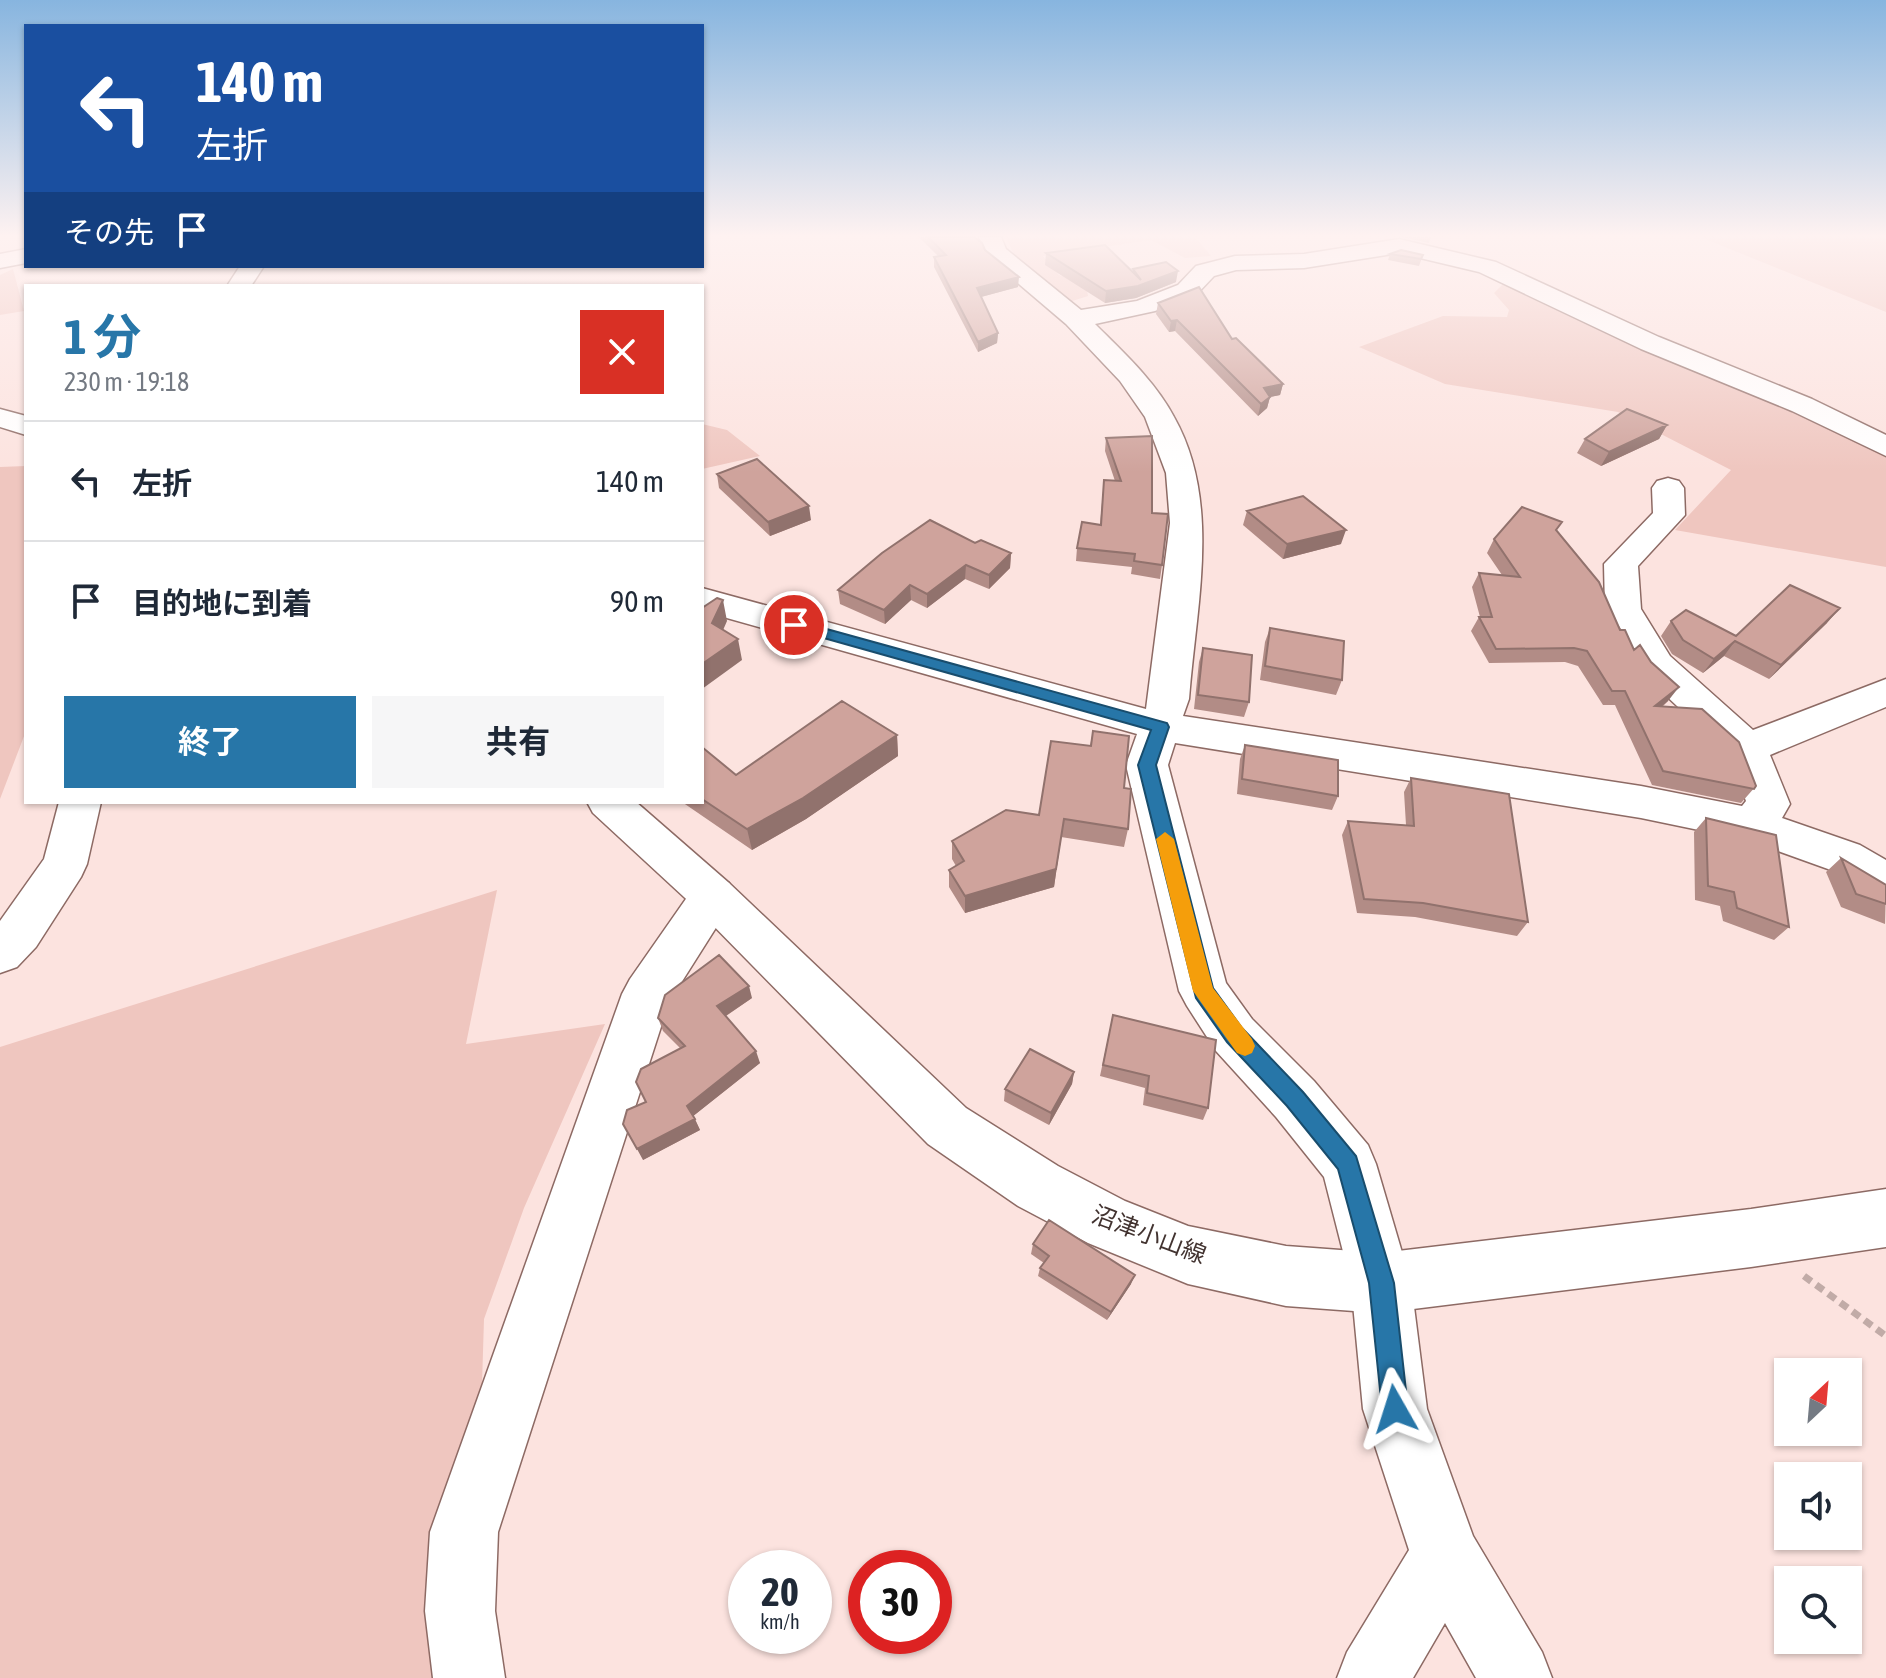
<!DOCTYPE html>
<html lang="ja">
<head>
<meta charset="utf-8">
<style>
  :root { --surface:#fff; --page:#f6f6f7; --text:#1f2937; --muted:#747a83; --line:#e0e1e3; --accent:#2776a8 }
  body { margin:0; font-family:"Asap Condensed","Noto Sans JP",sans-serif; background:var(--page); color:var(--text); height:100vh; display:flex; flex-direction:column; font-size:30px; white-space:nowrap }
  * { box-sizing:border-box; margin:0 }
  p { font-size:26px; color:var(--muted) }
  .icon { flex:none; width:44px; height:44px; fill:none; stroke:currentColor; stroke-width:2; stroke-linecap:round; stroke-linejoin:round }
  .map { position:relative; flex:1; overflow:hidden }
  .sheet { position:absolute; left:24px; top:284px; width:680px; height:520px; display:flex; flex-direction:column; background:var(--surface); border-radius:0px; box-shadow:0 2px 6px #0004 }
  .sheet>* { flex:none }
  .guide { position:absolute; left:24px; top:24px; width:680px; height:244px; border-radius:0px; box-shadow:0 2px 6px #0004; background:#1a4fa0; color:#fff; overflow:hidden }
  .needle { width:52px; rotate:26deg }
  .tools { position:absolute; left:1774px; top:1358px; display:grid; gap:16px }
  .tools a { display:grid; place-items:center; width:88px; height:88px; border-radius:0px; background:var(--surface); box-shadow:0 2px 6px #0004; font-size:40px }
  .speed { position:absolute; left:728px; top:1550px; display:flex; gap:16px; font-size:40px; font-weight:700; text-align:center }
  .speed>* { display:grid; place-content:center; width:104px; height:104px; border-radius:50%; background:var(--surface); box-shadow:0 2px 6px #0004; line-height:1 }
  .speed small { font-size:20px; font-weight:400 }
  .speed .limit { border:12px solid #d22; background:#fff; color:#111 }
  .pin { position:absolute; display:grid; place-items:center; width:68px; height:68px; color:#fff; margin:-34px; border:4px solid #fff; border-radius:50%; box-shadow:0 2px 8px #0007 }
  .me { position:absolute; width:88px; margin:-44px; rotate:354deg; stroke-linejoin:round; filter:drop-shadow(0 0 6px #0008) }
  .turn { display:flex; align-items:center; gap:28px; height:168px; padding:0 40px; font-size:36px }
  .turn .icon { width:104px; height:104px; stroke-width:2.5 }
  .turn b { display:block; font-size:56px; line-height:68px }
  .then { display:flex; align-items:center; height:76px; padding:0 40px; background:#0003; gap:16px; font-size:30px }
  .round { display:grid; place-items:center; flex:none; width:84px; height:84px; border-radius:0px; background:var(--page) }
  .summary { display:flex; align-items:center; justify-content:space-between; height:136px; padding:0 40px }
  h1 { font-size:48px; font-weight:700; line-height:60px; color:var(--accent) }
  .cta { display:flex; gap:16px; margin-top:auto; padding:16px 40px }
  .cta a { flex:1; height:92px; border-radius:0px; background:var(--accent); color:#fff; font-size:32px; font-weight:700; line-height:92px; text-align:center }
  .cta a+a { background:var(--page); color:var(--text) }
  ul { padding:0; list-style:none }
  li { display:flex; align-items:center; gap:24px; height:120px; padding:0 40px; border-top:2px solid var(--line) }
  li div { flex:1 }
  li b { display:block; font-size:30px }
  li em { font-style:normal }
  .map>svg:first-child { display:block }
  .green { fill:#efc6bf }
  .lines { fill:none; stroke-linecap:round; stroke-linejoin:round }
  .minor-casing { stroke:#8d6a64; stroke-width:3 }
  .major-casing { stroke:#8d6a64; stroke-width:3 }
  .path { stroke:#c1aba7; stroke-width:7; stroke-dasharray:9 6; stroke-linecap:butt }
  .minor { fill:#fff; fill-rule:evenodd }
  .major { fill:#fff; fill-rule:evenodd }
  .wall { fill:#b28c86 }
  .shaded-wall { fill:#91726d }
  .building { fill:#cfa39c; stroke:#91726d; stroke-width:2 }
  .route { fill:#2776a8; stroke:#194d6d; stroke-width:2 }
  .slow { fill:#f59e0b }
  .labels { text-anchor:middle; stroke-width:6; stroke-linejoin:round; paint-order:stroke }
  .near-street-label { font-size:24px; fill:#423330; stroke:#fff }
</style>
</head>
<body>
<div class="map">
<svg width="1886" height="1678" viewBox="0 0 1886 1678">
  <rect width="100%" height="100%" fill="#fce3df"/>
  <!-- green -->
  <path class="green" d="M1006 237H1195L1211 256 1185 258 1151 240 1043 256 1059 275 1086 283 1088 296 1066 303 1016 259Z
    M1700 237H1886V312Z
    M13 269 24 311 0 315V275Z
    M1505 282 1886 452V567L1675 530 1731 470 1618 412 1445 384 1359 347 1443 316 1507 317 1509 310 1494 293Z
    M702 424 727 430 760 456 702 469Z
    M26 466V731L0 799V467Z
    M497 890 466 1044 605 1024 524 1208 484 1319 473 1678H0V1047Z"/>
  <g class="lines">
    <defs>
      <path id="minor" d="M979 237H1001L1006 249 1081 310 1137 301 1178 285 1196 266 1235 256 1304 254 1399 239 1496 262 1659 337 1812 399 1886 435V456L1792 411 1641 349 1479 272 1399 253 1304 268 1236 270 1214 276 1196 295 1155 311 1095 324C1123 352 1155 381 1174 417 1222 502 1196 606 1189 699L1183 716 1641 786 1742 806 1746 801 1729 755 1643 674 1637 665 1605 609 1604 564 1653 513 1652 488 1657 481 1668 478 1679 481 1684 488 1685 515 1638 566 1641 609 1670 656 1753 730 1886 679V707L1770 755 1790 804 1782 818 1860 845 1886 860V901L1870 896 1828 869 1747 840 1641 818 1175 743 1168 765 1226 983 1252 1019 1314 1081 1368 1145 1376 1164 1411 1283 1427 1409 1473 1536 1542 1652 1552 1678H1476L1445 1623 1413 1678H1337L1347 1652 1409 1550 1363 1409 1351 1283 1324 1177 1276 1117 1216 1051 1187 1006 1179 991 1126 765 1137 734 702 611V588L1146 709 1170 523 1166 473 1145 417 1120 381 1066 324 987 257Z
        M26 249V263L0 268V254Z
        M59 802H101L87 864 81 877 36 947 17 967 0 973V921L44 859Z
        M713 877 729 883 736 896 669 1002 498 1532 495 1611 505 1678H433L425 1611 430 1532 622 994 630 979 697 883Z"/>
      <path id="major" d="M240 266H264L251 286H227Z
        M0 409 26 416V435L0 427Z
        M587 802H636L729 883 966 1108 1058 1166 1125 1201 1188 1226 1286 1246 1381 1253 1751 1209 1886 1189V1247L1751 1267 1381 1313 1286 1306 1188 1284 1088 1243 1018 1206 928 1144 697 909 593 813Z"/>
    </defs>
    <!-- minor casing -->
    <use href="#minor" class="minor-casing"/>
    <!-- major casing -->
    <use href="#major" class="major-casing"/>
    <!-- path -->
    <path class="path" d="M1804 1276 1886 1336"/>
    <!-- minor -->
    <use href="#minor" class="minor"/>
    <!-- major -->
    <use href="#major" class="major"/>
  </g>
  <!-- wall -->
  <path class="wall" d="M919 237H974L1018 287 981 297 998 333 997 343 978 352 934 267V257L938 256Z
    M1402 237H1431L1429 243Z
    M1046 253 1133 272V269L1176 282 1136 298 1105 303 1045 265Z
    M1390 254 1423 255 1419 266 1388 260Z
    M1158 303 1232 339 1283 384 1280 395 1270 397 1267 408 1258 416 1175 331 1169 332 1156 314Z
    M1667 425 1659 439 1601 466 1577 453 1585 439Z
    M1106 438 1152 513 1162 565 1160 579 1131 574 1132 567 1076 561 1077 548 1100 525 1104 480 1115 481 1105 451Z
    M717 474 811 520 770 536 719 488Z
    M1247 511 1341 544 1283 559 1243 525Z
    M1557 531 1668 701 1662 707 1756 786 1741 803 1652 785 1615 705H1603L1578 666 1565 662 1489 663 1471 631 1479 617H1480L1472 587 1479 573 1502 575 1487 553 1494 539Z
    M975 543 1011 553 1010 568 989 589 965 579 927 608 911 600 885 624 840 604 838 590Z
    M1671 621 1736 636 1827 623 1769 679 1724 656 1703 673 1672 654 1661 636Z
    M1270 628 1342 680 1336 695 1260 680 1265 642Z
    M1203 648 1249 702 1244 717 1194 709 1199 662Z
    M1093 731 1124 788 1128 829 1124 847 1061 837 1054 887 965 913 949 887V870L956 866 952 859V841L1039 815 1090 746Z
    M897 735 898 756 806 819 752 850 682 802H702V747L736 775Z
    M1245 745 1338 796 1332 810 1237 794 1240 759Z
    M1411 778 1528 922 1517 936 1415 917 1357 913 1342 835 1348 821 1406 825 1404 792Z
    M1706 818 1789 927 1774 940 1723 921 1720 906 1695 900 1694 832Z
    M1841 858 1886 885 1885 924 1841 907 1826 872Z
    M752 998 726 1016 760 1063 693 1116 700 1130 643 1160 646 1102 680 1048 663 1031 658 1018Z
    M1113 1015 1208 1108 1203 1120 1143 1105 1145 1088 1100 1076Z
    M1074 1072 1072 1084 1049 1125 1004 1101 1005 1089Z
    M1033 1244 1131 1284 1107 1320 1038 1276 1040 1268 1044 1263 1031 1254Z"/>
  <!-- shaded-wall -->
  <path class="shaded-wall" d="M1178 271 1176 282 1136 298 1105 303 1106 291Z
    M1019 277 1018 287 977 298V288Z
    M1177 320 1175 331 1169 332 1171 321Z
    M998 333 997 343 978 352V342Z
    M1283 384 1280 395 1270 397 1267 408 1258 416 1264 388Z
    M1667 425 1659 439 1601 466 1609 452Z
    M809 506 811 520 770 536 768 522Z
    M1346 530 1341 544 1283 559 1287 544Z
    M1011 553 1010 568 989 589V575Z
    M966 565 965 579 927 608V594Z
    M910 585 911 600 885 624 884 610Z
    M723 600 727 621 717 644 712 623Z
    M1840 608 1827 623 1769 679 1781 665Z
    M738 639 742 660 702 689V664Z
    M1735 641 1724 656 1703 673 1714 659Z
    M1679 687 1668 701 1644 721 1655 706Z
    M897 735 898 756 806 819 752 850 747 829Z
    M1064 819 1054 887 965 913V896Z
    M749 986 752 998 721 1019 717 1006Z
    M756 1051 760 1063 692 1117 687 1106Z
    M1074 1072 1072 1084 1049 1125 1051 1113Z
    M695 1119 700 1130 643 1160 637 1149Z
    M1135 1275 1131 1284 1107 1320 1111 1312Z"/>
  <!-- building -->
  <path class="building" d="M928 237H974L982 243 985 250 1019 277 977 288 998 333 978 342 934 257 946 255Z
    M1105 245 1141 280 1133 269 1166 262 1178 271 1138 286 1106 291 1046 253Z
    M1401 250 1423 255 1421 259 1390 254Z
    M1199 287 1232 339 1236 338 1283 384 1264 388 1270 397 1261 404 1177 320 1171 321 1158 303Z
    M1627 409 1667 425 1609 452 1585 439Z
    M1152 436V513L1168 514 1162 565 1134 561 1135 554 1077 548 1082 522 1101 525 1104 480 1121 481 1106 438Z
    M757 459 809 506 768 522 717 474Z
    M1303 496 1346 530 1287 544 1247 511Z
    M1522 507 1562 522 1556 530 1599 582 1620 630H1625L1634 650 1640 645 1651 662 1679 687 1655 706 1702 709 1739 742 1756 786 1754 789 1663 771 1625 691H1612L1587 651 1574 648 1496 649 1479 617H1492L1479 573 1520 577 1494 539Z
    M930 520 975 543 981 540 1011 553 989 575 966 565 927 594 910 585 884 610 838 590 882 553Z
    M1790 585 1840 608 1781 665 1735 641 1714 659 1683 640 1671 621 1686 610 1736 636Z
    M717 598 723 600 712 623 738 639 702 664V608Z
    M1270 628 1344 641 1342 680 1265 666Z
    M1203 648 1252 655 1249 702 1198 695Z
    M842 701 897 735 803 798 747 829 702 799V747L736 775Z
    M1093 731 1129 736 1124 788 1131 789 1128 829 1064 819 1056 869 965 896 949 870 964 861 952 841 1006 810 1039 815 1051 741 1091 746Z
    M1245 745 1338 760V796L1242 779Z
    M1411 778 1509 794 1528 922 1423 903 1364 899 1348 821 1414 826Z
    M1706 818 1776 835 1789 927 1737 908 1734 892 1708 886Z
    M1841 858 1886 885V904L1856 894Z
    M719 955 749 986 717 1006 756 1051 687 1106 695 1119 637 1149 623 1124 627 1110 646 1102 636 1082 641 1069 685 1046 658 1018 665 995Z
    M1113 1015 1216 1040 1208 1108 1147 1093 1149 1076 1103 1065Z
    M1030 1049 1074 1072 1051 1113 1005 1089Z
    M1049 1220 1135 1275 1111 1312 1040 1268 1049 1256 1033 1244Z"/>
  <!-- sky -->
  <linearGradient id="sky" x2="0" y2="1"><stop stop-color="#87b5df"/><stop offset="0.5" stop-color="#fef2f1"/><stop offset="1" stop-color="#fef2f1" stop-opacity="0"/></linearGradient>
  <rect width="1886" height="472" fill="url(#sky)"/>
  <!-- route -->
  <path class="route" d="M794 620 1167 723 1169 727 1156 765 1213 988 1242 1028 1303 1092 1356 1156 1394 1283 1408 1409 1405 1418 1395 1422 1386 1418 1382 1409 1369 1283 1338 1169 1287 1106 1227 1042 1196 998 1138 765 1151 730 788 628V621Z"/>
  <!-- slow -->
  <path class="slow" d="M1165 832 1174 839 1213 988 1252 1039 1255 1046 1252 1053 1245 1056 1237 1053 1193 991 1156 839Z"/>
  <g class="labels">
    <!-- near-street labels -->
    <g class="near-street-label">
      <text transform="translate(1149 1235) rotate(21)" y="8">沼津小山線</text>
    </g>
  </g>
</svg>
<div class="tools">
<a><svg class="needle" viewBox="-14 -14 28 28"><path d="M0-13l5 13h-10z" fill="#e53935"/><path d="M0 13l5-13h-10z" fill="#747a83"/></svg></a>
<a><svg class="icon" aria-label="sound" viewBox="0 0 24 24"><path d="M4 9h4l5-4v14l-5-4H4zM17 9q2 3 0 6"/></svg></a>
<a><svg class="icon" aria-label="search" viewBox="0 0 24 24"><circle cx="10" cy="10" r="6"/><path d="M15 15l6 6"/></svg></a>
</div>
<div class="speed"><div>20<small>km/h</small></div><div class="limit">30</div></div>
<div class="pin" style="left:794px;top:625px;background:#d93025"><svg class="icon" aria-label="arrive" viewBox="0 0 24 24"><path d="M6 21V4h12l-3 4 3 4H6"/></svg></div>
<svg class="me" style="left:1395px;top:1409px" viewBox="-20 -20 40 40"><path d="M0-17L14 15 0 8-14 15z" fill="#2776a8" stroke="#fff" stroke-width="4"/></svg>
<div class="guide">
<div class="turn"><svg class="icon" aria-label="left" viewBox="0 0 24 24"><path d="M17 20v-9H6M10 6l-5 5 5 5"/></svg><div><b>140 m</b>左折</div></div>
<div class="then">その先<svg class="icon" aria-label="arrive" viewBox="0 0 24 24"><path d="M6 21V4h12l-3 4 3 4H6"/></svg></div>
</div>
<section class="sheet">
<div class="summary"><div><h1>1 分</h1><p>230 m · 19:18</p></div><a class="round" style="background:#d93025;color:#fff"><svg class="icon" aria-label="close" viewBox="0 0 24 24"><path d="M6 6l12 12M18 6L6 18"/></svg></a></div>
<ul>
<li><svg class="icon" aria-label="left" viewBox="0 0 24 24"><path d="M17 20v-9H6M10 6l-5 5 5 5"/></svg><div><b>左折</b></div><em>140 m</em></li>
<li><svg class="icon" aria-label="arrive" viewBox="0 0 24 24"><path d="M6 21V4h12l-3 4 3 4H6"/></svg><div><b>目的地に到着</b></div><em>90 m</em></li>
</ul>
<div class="cta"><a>終了</a><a>共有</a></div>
</section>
</div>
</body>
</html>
